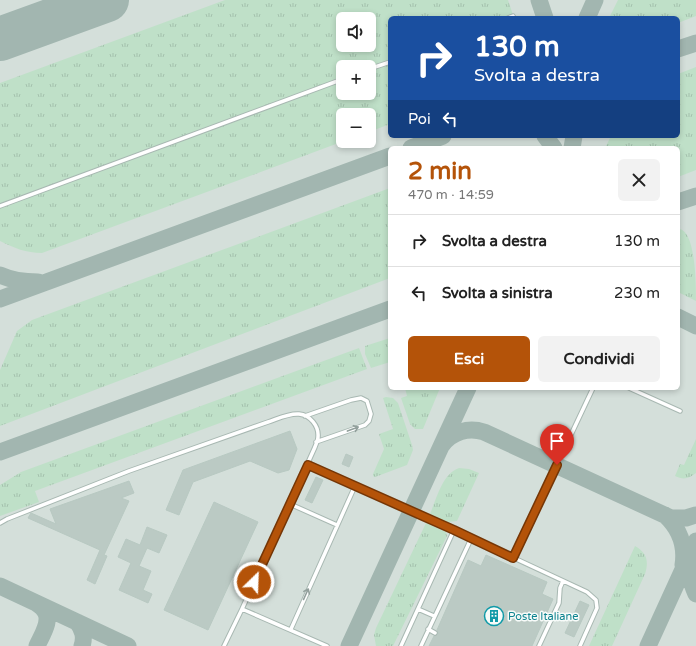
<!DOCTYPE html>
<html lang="it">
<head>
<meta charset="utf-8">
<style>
  :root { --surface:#fff; --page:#f2f2f2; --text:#222; --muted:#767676; --line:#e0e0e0; --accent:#b45309 }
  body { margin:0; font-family:"Varela Round",sans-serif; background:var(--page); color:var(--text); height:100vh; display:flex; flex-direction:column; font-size:15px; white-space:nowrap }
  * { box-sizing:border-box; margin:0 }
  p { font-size:13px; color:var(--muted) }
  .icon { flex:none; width:22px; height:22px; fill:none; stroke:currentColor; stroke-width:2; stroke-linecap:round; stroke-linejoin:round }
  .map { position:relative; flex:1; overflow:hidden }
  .side { position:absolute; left:388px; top:146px; width:292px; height:244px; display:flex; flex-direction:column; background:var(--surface); border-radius:6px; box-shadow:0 2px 6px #0003 }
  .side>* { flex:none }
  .hud { position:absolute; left:388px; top:16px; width:292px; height:122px; border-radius:6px; box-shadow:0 2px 6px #0003; background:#1a4fa0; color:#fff; overflow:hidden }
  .fabs { position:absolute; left:336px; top:12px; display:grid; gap:8px }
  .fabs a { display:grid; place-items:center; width:40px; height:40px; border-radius:6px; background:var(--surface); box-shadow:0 2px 6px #0003; font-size:20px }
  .pin { position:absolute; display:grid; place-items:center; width:34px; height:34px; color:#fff; margin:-41px -17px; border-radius:50% 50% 50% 0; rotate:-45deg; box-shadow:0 0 4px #0007 }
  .pin .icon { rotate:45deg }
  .me { position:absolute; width:44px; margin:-22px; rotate:24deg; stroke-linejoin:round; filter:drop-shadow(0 0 3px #0008) }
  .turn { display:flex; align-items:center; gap:14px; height:84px; padding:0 20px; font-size:18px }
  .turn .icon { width:52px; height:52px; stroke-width:2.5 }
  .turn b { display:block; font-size:28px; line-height:34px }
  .then { display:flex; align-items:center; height:38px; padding:0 20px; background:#0003; gap:8px; font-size:15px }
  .round { display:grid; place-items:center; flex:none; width:42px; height:42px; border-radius:6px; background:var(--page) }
  .summary { display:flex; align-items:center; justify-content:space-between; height:68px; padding:0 20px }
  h1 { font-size:24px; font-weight:700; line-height:30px; color:var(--accent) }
  .action { display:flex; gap:8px; margin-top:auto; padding:8px 20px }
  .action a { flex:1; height:46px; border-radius:6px; background:var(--accent); color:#fff; font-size:16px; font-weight:700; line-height:46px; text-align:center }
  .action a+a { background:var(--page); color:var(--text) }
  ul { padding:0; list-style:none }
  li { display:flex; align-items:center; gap:12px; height:52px; padding:0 20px; border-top:1px solid var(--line) }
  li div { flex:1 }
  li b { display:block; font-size:15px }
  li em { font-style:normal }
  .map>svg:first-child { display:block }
  .built { fill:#d4dfda; fill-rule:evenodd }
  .grass { fill:url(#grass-tufts); fill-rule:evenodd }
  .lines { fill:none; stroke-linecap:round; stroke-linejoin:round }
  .taxiway { stroke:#a2b6b0; stroke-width:17 }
  .runway { stroke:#a2b6b0; stroke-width:44 }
  .building { fill:#bbcac4; stroke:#b8c9c2 }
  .lane-casing { stroke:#a8b8b2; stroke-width:5.5 }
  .lane { stroke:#fff; stroke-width:3.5 }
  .oneway { stroke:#92a09c }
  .route-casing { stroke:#753606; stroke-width:10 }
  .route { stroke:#b45309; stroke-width:7 }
  .labels { text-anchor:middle; stroke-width:3; stroke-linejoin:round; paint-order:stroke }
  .culture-label { font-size:11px; fill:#0d838f; stroke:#f7fbf9; text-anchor:start }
</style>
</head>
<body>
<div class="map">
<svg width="696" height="646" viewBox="0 0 696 646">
  <defs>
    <pattern id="grass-tufts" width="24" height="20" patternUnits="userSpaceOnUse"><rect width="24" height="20" fill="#bfe0c8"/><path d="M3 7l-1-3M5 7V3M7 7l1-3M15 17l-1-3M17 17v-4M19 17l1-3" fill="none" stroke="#a4c1ad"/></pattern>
  </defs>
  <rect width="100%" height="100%" fill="#e6efeb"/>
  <!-- built -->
  <path class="built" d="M0 0H696V646H0ZM390 18H678V136H390ZM343 19H369V45H343ZM343 67H369V93H343ZM343 115H369V141H343ZM390 148H678V388H390Z"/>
  <!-- grass -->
  <path class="grass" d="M225 0H508L514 18H390V124L369 132V115H343V141H344L42 253C26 253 14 248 0 241V83ZM343 19H369V45H343ZM343 67H369V93H343Z
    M618 0H696V16L678 23V18H609Z
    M696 67V170L678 177V148H605L611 136H678V74Z
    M390 188V278L0 426V370L17 331 32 320Z
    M678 229C696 228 696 286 696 301L678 292Z
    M390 338V362L371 368 365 354V346Z
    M359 348 367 369 35 491 39 502 0 516V485L21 472Z
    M405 388H440L423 429H415L410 424 401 398 407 396Z
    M386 397 393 398 398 403 412 445 413 450 407 465 375 477 373 476V474L384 449 379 434 393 429 383 398Z
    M696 439V473C689 479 683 480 675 476L680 464 684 465Z
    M459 468 469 469 479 473 457 521 448 522 430 514C437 498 442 474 459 468Z
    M426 523 446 532 447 536 393 646H376L374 635 376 628Z
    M635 546C647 553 649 561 645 574L612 646H589Z"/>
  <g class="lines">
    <!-- taxiway -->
    <path class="taxiway" d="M539 0 545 18
      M587 18 595 0
      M0 42 18 33
      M678 49 696 43
      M545 136 554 148
      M411 148 443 136
      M572 148 574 136
      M678 202 696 196
      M0 275C13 281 24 282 38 282
      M0 299 390 156
      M678 317 696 326
      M442 445C452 432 468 427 484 432L671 518H686L696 515
      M0 452 390 309
      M665 515C679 528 686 546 683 565
      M689 557C687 571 691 582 696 594
      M0 586 128 646
      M36 603C39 605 42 607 44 610 53 620 41 636 37 646
      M77 622C83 630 85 637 82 646
      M349 646 468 388
      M648 646 696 541"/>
    <!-- runway -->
    <path class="runway" d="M0 39 107 0"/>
  </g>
  <!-- building -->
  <path class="building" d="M290 431 297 449 289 470 278 473 250 461 193 482 179 515 166 510 183 470Z
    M346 454 353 457 349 467 342 464Z
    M316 477 323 480 312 503 305 500Z
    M129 481 134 493 121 498 129 501 104 555 107 556 95 584 87 580 100 550 28 518 31 513 56 524 50 509Z
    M214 502 258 522 208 630 164 610Z
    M147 527 167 535 159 553 147 548 139 566 151 571 143 590 152 594 148 603 119 590 131 563 118 557 126 539 140 545Z
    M486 555 547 582 542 594 553 599 532 646H429L434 636 438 634 437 630 468 560 481 566Z
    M580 601 589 605 574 637 565 633Z"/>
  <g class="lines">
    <defs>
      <path id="lane" d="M508 18 513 16
        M369 69 390 62
        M0 206 343 79
        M629 388 680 411
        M305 416 351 400 361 398 367 401 371 414 369 421 365 425 316 442
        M308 465 454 530 587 592 596 600 597 608 580 646
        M290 504 337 525
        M0 523 7 519 129 471 268 422C277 419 289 413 299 414 310 415 319 426 318 437 318 440 316 444 315 447L242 609 224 646
        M513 558 593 388
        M242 609 327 646
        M418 609 434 616
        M291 629 355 486
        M428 629 435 633
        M401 646 454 530
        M421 646 471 539
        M539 646 559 603 560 588 563 581"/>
    </defs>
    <!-- lane casing -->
    <use href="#lane" class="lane-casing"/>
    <!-- lane -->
    <use href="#lane" class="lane"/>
  </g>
  <!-- one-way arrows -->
  <defs><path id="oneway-shaft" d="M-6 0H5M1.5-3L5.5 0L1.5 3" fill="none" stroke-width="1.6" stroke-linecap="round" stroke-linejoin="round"/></defs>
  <g class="oneway">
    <use href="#oneway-shaft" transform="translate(353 429) rotate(-20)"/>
    <use href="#oneway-shaft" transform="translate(306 594) rotate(-66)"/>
  </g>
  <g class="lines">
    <defs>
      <path id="route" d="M254 582 308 465 454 530 513 558 557 465"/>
    </defs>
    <!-- route casing -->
    <use href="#route" class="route-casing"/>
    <!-- route -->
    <use href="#route" class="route"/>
  </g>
  <!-- icons -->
  <defs>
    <symbol id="building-ring" viewBox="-11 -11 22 22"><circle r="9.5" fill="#f7fbf9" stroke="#0f9aa8" stroke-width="1.5"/><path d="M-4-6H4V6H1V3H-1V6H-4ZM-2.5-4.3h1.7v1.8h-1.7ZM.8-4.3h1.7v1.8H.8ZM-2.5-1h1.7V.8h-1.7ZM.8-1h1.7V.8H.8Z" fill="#0f9aa8"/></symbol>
  </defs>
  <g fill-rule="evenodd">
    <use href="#building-ring" x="483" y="605" width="22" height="22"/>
  </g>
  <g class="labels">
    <!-- culture labels -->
    <g class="culture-label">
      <text x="508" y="620">Poste Italiane</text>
    </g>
  </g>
</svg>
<div class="fabs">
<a><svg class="icon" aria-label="sound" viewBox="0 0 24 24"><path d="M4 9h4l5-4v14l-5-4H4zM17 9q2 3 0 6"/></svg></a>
<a>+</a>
<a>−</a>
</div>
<div class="pin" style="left:557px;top:465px;background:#d93025"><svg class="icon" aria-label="arrive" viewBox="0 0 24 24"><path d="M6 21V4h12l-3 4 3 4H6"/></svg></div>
<svg class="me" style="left:254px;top:582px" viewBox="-20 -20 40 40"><circle r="17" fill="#b45309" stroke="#fff" stroke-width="3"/><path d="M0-11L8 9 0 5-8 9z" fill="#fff"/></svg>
<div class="hud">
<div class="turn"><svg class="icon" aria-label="right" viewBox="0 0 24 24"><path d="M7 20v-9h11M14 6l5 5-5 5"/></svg><div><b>130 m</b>Svolta a destra</div></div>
<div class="then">Poi<svg class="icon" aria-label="left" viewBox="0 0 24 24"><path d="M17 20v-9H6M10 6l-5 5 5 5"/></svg></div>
</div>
<section class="side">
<div class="summary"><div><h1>2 min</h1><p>470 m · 14:59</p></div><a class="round"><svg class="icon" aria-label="close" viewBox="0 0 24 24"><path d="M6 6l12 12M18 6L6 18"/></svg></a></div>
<ul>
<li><svg class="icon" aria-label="right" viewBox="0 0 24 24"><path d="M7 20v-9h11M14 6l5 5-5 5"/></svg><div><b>Svolta a destra</b></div><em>130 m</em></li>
<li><svg class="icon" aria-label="left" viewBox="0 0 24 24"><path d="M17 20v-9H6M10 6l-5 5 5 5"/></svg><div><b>Svolta a sinistra</b></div><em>230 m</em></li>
</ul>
<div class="action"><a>Esci</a><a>Condividi</a></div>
</section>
</div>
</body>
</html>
